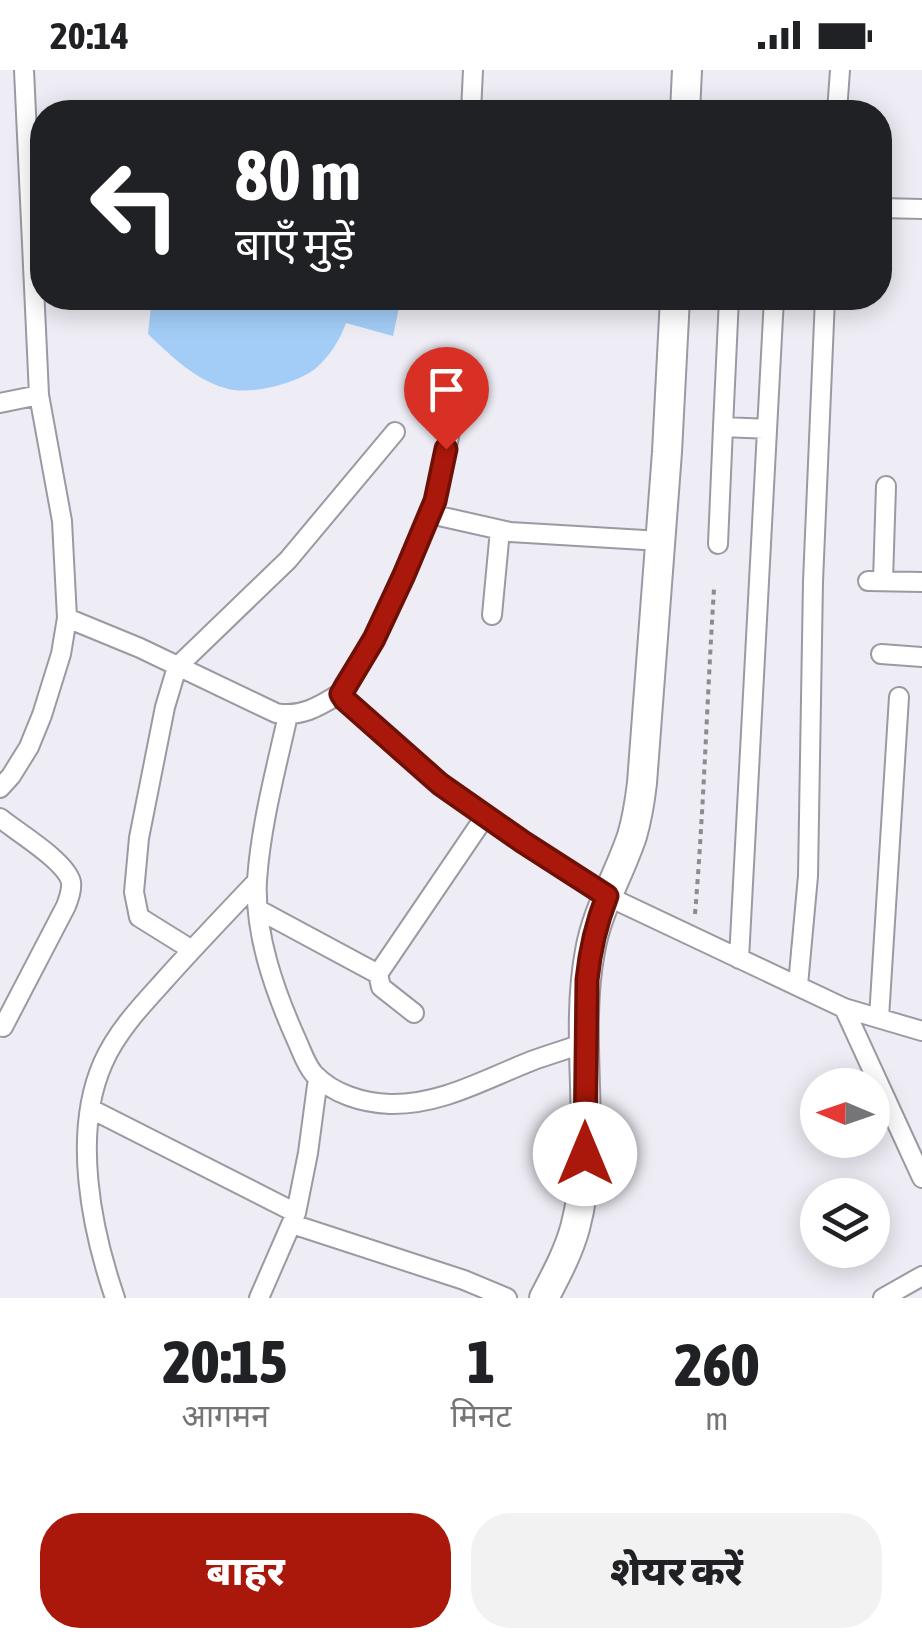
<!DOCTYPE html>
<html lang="hi">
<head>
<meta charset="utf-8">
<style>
  :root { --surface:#fff; --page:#f2f2f2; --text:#202124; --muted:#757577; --accent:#a9180a }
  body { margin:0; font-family:"Asap Condensed","Noto Sans Devanagari",sans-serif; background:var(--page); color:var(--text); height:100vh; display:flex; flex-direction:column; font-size:38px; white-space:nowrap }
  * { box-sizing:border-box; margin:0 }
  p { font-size:32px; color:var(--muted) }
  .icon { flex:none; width:55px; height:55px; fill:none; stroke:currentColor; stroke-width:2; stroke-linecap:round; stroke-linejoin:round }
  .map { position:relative; height:1228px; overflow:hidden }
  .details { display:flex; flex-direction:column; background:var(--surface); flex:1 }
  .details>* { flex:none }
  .banner { position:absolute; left:30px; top:30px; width:862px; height:210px; border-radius:40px; box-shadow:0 5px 25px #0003; background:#202124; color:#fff; overflow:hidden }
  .needle { width:65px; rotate:272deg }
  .tools { position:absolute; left:800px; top:998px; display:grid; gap:20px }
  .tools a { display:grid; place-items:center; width:90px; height:90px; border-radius:50%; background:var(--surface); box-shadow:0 5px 25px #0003; font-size:50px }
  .pin { position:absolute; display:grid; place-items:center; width:85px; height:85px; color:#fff; margin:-102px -42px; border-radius:50% 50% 50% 0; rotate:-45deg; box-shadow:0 0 10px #0007 }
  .pin .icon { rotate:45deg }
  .me { position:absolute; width:110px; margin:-55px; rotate:0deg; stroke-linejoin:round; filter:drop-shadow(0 0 8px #0008) }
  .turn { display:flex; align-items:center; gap:35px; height:210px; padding:0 40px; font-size:45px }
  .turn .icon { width:130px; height:130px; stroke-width:2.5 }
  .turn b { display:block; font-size:70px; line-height:85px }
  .eta { display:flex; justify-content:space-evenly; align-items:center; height:170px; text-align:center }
  .eta b { font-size:60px; font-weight:800; line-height:70px }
  .action { display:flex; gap:20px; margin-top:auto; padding:20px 40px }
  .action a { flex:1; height:115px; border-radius:40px; background:var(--accent); color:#fff; font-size:40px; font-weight:800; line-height:115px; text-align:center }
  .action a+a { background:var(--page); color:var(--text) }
  .status { display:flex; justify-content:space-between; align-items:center; height:70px; padding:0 50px; background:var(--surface); direction:ltr }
  .status svg { height:28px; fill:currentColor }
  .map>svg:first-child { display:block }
  .water { fill:#a3cdf7 }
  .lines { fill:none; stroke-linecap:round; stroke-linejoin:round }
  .street-casing { stroke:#9b99a1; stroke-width:22 }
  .secondary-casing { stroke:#9b99a1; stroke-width:32 }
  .path { stroke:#8c8b90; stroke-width:4; stroke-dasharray:5 5; stroke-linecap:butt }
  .street { stroke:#fff; stroke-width:18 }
  .secondary { stroke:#fff; stroke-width:28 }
  .route-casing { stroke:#6e1006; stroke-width:25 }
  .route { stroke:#a9180a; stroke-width:18 }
</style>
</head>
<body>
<div class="status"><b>20:14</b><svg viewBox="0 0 49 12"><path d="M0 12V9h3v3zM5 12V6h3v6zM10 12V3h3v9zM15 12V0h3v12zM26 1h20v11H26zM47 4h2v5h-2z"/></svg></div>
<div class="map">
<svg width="922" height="1228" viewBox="0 0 922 1228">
  <rect width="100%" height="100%" fill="#eeecf4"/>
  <!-- water -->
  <path class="water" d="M152 228H401L393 266 346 253C340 270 329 287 315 299 295 314 249 326 225 318 194 309 170 285 148 264Z"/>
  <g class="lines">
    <defs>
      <path id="street" d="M471 42 473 0
        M837 42 840 0
        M880 138 922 139
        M729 228 723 357 767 359
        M0 333 39 325
        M452 353 435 431 374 569 344 615 341 623 342 627 440 713 523 772 607 826 844 938 922 961
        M430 444 510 462 661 471
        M718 474 723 357
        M868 511 922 512
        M883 511 886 416
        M492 545 500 460
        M67 548 140 578 276 643C301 648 320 636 341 623
        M881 584 922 587
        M288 645C276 699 261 754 257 810 254 864 275 922 297 971 302 982 306 995 314 1004 333 1024 363 1033 390 1034 442 1035 487 1008 534 990 551 984 568 979 584 973
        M0 718 11 706 29 677 42 645 61 584 67 548 62 451 39 325 24 0
        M0 748C17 762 66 791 71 812 72 820 69 828 66 836L3 957
        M259 840 378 904 381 917 414 943
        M192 880 139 847 134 822 139 768 165 637 177 597 288 490 395 362
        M739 889 774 228
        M378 904 486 745
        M798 915 808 806 813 512 825 228
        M844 938 922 1108
        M879 948 899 627
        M91 1039 296 1143
        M292 1154 464 1210 507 1228
        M115 1228C91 1158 72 1063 103 993 116 963 140 937 162 913 193 878 225 845 257 811
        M259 1228 296 1143 308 1083 318 1008
        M883 1228 922 1206"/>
      <path id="secondary" d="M685 42 687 0
        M544 1228C556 1205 568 1183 575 1158 599 1068 573 972 590 881 597 840 619 805 632 766 637 749 640 730 642 713L667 382 675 228"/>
    </defs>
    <!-- street casing -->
    <use href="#street" class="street-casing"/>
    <!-- secondary casing -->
    <use href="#secondary" class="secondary-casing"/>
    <!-- path -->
    <path class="path" d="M695 844C704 736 707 628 714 519"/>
    <!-- street -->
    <use href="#street" class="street"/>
    <!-- secondary -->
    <use href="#secondary" class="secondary"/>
  </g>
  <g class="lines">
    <defs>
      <path id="route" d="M446 379 435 431 404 505 374 569 341 624 345 630 440 714 523 772 607 826C596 854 590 880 587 910L585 1084"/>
    </defs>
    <!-- route casing -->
    <use href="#route" class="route-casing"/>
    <!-- route -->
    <use href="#route" class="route"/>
  </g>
</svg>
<div class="tools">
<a><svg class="needle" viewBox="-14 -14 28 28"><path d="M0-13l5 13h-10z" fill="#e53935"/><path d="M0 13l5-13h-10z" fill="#757577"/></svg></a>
<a><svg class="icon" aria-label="layers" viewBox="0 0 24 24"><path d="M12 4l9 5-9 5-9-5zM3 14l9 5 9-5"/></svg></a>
</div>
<div class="pin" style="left:446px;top:379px;background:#d93025"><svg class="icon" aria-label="arrive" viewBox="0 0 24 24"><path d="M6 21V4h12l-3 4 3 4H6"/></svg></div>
<svg class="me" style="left:585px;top:1084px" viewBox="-20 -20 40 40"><circle r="19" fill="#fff"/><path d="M0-13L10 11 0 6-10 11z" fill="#a9180a"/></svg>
<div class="banner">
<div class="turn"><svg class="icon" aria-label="left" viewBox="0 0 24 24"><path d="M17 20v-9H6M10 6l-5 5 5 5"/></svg><div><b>80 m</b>बाएँ मुड़ें</div></div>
</div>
</div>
<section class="details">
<div class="eta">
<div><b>20:15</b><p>आगमन</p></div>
<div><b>1</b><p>मिनट</p></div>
<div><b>260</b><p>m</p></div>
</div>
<div class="action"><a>बाहर</a><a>शेयर करें</a></div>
</section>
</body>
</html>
